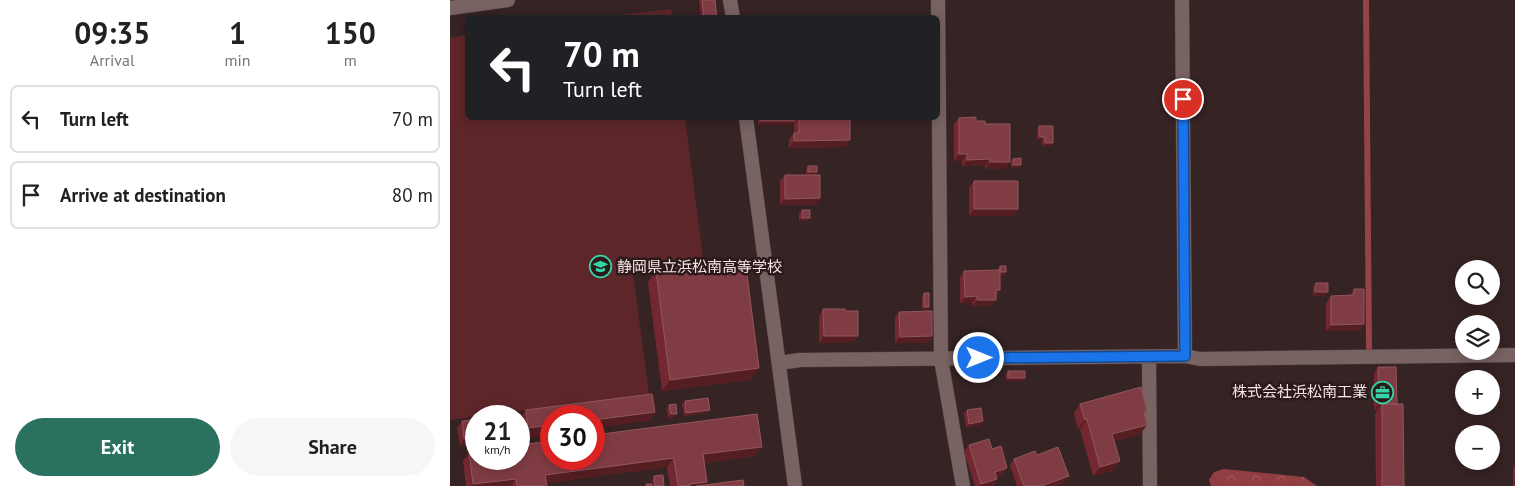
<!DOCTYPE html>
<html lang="en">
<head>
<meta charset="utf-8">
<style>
  :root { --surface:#fff; --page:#f6f6f6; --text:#202124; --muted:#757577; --line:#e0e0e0; --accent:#2a725f }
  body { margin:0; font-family:"PT Sans","Noto Sans JP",sans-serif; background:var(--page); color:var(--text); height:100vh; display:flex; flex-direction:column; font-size:19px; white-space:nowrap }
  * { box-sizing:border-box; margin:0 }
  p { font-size:16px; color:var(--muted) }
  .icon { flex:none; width:28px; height:28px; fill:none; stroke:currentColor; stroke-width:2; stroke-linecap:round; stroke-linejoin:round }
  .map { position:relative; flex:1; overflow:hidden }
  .details { display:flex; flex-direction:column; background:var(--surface); width:450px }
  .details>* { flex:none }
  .guide { position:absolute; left:15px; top:15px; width:475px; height:105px; border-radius:8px; box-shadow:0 2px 12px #0003; background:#202124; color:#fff; overflow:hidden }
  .buttons { position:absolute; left:1005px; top:260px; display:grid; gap:10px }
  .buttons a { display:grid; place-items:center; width:45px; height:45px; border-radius:50%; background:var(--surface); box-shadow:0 2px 12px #0003; font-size:25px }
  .speed { position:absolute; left:15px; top:405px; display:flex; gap:10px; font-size:25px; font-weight:700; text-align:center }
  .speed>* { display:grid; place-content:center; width:65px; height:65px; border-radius:50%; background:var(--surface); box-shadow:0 2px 12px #0003; line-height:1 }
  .speed small { font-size:12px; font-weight:400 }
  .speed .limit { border:8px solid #d22; background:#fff; color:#111 }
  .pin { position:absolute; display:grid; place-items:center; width:42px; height:42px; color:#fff; margin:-21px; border:2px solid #fff; border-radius:50%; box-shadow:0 1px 5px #0007 }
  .me { position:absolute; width:55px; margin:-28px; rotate:90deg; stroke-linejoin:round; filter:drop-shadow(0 0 4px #0008) }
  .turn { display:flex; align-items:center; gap:18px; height:105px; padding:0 15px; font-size:22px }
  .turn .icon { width:65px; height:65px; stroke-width:2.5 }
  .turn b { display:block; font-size:35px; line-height:42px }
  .eta { display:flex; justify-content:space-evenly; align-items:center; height:85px; text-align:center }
  .eta b { font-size:30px; font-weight:700; line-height:35px }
  .primary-button { display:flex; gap:10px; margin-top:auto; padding:10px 15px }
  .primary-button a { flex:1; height:58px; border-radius:30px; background:var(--accent); color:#fff; font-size:20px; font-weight:700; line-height:58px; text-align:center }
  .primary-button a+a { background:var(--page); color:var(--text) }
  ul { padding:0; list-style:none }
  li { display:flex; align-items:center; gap:15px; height:68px; margin:0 10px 8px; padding:0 5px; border:2px solid var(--line); border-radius:8px }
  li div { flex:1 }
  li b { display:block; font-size:19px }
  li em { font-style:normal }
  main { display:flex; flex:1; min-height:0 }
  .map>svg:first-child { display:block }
  .forest { fill:url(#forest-crowns) }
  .pitch { fill:#5e262a }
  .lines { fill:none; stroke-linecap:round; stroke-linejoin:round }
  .stream { stroke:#964348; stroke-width:6 }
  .minor-casing { stroke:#504041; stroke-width:15 }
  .tertiary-casing { stroke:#504041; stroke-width:15 }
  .minor { stroke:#786262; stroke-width:14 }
  .tertiary { stroke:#786262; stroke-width:14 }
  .wall { fill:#732831 }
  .shaded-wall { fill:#551e23 }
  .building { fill:#803c44; stroke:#92575d }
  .route-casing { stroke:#114b97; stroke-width:12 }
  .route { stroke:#1a73e8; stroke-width:9 }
  .labels { text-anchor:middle; stroke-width:5; stroke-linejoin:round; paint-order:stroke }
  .poi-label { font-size:15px; fill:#f2e4e4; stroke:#2c1a1a; text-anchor:start }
</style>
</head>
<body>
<main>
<section class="details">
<div class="eta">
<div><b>09:35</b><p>Arrival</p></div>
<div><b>1</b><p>min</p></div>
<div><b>150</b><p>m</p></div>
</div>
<ul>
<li><svg class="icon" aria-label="left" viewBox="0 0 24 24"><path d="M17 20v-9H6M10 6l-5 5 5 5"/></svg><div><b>Turn left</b></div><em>70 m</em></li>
<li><svg class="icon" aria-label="arrive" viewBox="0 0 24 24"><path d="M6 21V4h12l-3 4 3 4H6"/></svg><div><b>Arrive at destination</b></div><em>80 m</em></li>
</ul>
<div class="primary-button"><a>Exit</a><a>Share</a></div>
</section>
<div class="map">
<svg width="1065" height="486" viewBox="0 0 1065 486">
  <defs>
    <pattern id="forest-crowns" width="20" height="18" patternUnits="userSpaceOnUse" patternTransform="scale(1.25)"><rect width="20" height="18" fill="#913e43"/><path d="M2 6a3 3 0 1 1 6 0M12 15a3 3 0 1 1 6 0" fill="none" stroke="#a15a5e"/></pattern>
  </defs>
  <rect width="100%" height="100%" fill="#362324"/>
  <!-- forest -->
  <path class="forest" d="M774 469 854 477 867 486H761L759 480 764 472Z"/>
  <!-- pitch -->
  <path class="pitch" d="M221 9 222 17H154Z
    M17 35 18 118H235L253 257 182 266 199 394 0 420V38Z"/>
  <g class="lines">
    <!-- stream -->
    <path class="stream" d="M916 0 919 349"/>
    <defs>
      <path id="minor" d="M488 0 491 359 513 486
        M732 0 735 356
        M0 8 58 0
        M699 357 700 486
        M329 363 350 360 735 356 750 359 1065 355"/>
      <path id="tertiary" d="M280 0 283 18
        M296 118 345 486"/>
    </defs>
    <!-- minor casing -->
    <use href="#minor" class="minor-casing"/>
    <!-- tertiary casing -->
    <use href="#tertiary" class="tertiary-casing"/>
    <!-- minor -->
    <use href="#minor" class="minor"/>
    <!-- tertiary -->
    <use href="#tertiary" class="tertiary"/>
  </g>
  <!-- wall -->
  <path class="wall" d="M249 0H265L267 18H251Z
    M308 118H344L342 125H308Z
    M344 118H400V140L396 147 339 148V139L344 133Z
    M509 118 535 124 560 162 555 169H535V166H512V161H504V124Z
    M589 126 603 143 600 146H592V140H587V129Z
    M563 159 569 168H561V162Z
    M358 166 367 172 365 175 366 205H330V181L335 175H356V170Z
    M524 181 564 216H519V188Z
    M352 210 358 221H349V214Z
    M550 266 556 272 554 276H550V290L546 296 541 306H522V303H510V277L514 271 548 270Z
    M206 271 301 380 212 391 198 282Z
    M866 283 876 295 863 296V287Z
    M904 289 914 324 910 331H876V303L881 296H900Z
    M474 293 479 307 477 310H472V296Z
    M373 309 395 311 404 342 369 343V316Z
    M449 312 478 343H445V318Z
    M928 367 947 404 954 486H926L925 414 927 410H924V374Z
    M558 371 573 381H556V375Z
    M235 401 260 410 257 413 234 416 232 405Z
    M630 404 697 410 694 414 697 425 690 434 664 441 663 471 643 476 630 429H628L624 413Z
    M219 405 225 417 218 418 217 409Z
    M76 410 205 412 198 421 101 416V434L72 438 69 420Z
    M517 410 531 425 516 427 514 414Z
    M26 419V444L10 446 7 428 12 421Z
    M519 445 542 449 553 475 547 477V479L543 486H525L514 452Z
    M19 452 305 456 254 463 255 485 294 486H220L217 467 96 483 97 486H16L13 461Z
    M587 455 619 476 614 483 605 486H567L560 465 564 459Z
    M1065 465V486H1063V468Z
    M204 476 214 486H203L202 480Z"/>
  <!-- shaded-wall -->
  <path class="shaded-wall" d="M310 121H344L342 125H308Z
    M590 137H595L592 140H587Z
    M400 140 396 147 339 148 344 141Z
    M595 143H603L600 146H592Z
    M509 154H517L512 161H504Z
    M540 159 535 166H512L517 160Z
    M540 162H560L555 169H535Z
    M563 165H571L569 168H561Z
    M358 172H367L364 176H356Z
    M370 198 366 205H330L335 199Z
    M524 209H568L564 216H519Z
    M352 218H360L358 221H349Z
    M550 272H556L554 276H548Z
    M546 290H550L545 297Z
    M865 292H878L876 295 863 296Z
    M527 296 522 303H510L515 297Z
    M527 300H546L541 306H522Z
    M474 307H479L477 310H472Z
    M914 324 910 331H876L881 325Z
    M374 336H408L404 342 369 343Z
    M482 336 478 343H445L450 337Z
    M309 368 301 380 212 391 220 380Z
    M558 378H575L573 381H556Z
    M929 404H947H932L927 410H924Z
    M260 410 257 413 234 416 236 413Z
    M205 412 198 421 144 428V420Z
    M221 414H227L225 417 218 418Z
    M637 419 630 429H628L635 420Z
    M533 421 531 425 516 427 519 424Z
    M101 425V434L72 438 78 428Z
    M697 425 690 434 656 443 662 434Z
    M26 438V444L10 446 14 439Z
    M312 447 305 456 247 464 253 454Z
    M224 458 217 467 89 484 95 475Z
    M670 461 663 471 643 476 650 467Z
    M557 468 553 475 540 479 545 472Z
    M619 476 614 483 605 486H591Z
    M66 479 61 486H22L23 484Z
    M547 479 543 486H530L531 484Z
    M257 482 254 486H239L240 484Z"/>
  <!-- building -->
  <path class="building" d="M252 0H265L267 18H254Z
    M526 117V121H535V124H560V162H540V159L517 160V154H509V118Z
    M310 118H344V121H310Z
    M349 118H400V140L344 141V133H349Z
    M589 126H603V143H595V137H590Z
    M571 158V165H563V159Z
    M358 166H367V172H358Z
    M335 175H370V198L335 199Z
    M524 181H568V209H524Z
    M352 210H360V218H352Z
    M295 259 309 368 220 380 206 271Z
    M550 266H556V272H550Z
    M550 270V290H546V300H527V296L515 297 514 271Z
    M866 283H878V292H865Z
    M904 289H914V324L881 325V296L904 295Z
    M474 293H479V307H474Z
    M373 309H395V311H408V336H374Z
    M482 311V336L450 337 449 312Z
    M928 367H946L947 404H929Z
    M558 371H575V378H558Z
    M691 387 697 410 694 411 697 425 662 434 670 461 650 467 637 419 635 420 630 404Z
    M202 394 205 412 144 420V416H101V425L78 428 76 410Z
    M258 398 260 410 236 413 235 401Z
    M226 404 227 414H221L219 405Z
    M932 404H953L954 486H932Z
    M531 408 533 421 519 424 517 410Z
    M307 414 312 447 253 454 257 482 240 484V486H228L224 458 95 475 97 486H67L66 479 23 484 19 452 26 451V459H69V445L101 441V459H144V435Z
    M26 419V438L14 439 12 421Z
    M539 439 542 449 551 446 557 468 545 472 547 479 531 484 519 445Z
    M608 447 619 476 591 486H574L564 459 585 451 587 455Z
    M213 475 214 486H205L204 476Z
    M293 480 294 486H246Z
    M196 484H202V486H196Z"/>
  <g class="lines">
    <defs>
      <path id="route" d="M529 358 735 356 733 99"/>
    </defs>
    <!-- route casing -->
    <use href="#route" class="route-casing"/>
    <!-- route -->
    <use href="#route" class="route"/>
  </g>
  <!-- icons -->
  <defs>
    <symbol id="school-ring" viewBox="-11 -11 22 22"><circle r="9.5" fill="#2c1a1a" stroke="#36d4a7" stroke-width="1.5"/><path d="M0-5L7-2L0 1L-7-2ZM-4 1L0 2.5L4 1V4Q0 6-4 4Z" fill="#36d4a7"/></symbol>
    <symbol id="office-ring" viewBox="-11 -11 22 22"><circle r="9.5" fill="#2c1a1a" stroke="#36d4a7" stroke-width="1.5"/><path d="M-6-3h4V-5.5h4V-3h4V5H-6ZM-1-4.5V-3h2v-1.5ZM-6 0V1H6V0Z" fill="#36d4a7"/></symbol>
  </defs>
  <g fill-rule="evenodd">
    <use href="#school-ring" x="138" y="254" width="25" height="25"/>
    <use href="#office-ring" x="920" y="380" width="25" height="25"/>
  </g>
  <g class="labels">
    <!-- poi labels -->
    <g class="poi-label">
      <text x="167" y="272">静岡県立浜松南高等学校</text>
      <text x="917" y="397" text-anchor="end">株式会社浜松南工業</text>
    </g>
  </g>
</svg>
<div class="buttons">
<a><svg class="icon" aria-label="search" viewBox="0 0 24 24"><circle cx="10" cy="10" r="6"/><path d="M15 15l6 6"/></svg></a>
<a><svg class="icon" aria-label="layers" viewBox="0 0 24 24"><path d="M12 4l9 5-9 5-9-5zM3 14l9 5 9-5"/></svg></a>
<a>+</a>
<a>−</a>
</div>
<div class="speed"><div>21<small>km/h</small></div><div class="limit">30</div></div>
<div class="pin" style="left:733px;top:99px;background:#d93025"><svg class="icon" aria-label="arrive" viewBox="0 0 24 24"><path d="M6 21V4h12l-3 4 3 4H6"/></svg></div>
<svg class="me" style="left:529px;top:358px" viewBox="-20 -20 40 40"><circle r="17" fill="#1a73e8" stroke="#fff" stroke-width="3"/><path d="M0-11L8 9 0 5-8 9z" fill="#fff"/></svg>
<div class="guide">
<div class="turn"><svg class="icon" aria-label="left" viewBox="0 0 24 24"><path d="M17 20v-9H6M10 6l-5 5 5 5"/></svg><div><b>70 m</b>Turn left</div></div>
</div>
</div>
</main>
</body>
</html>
